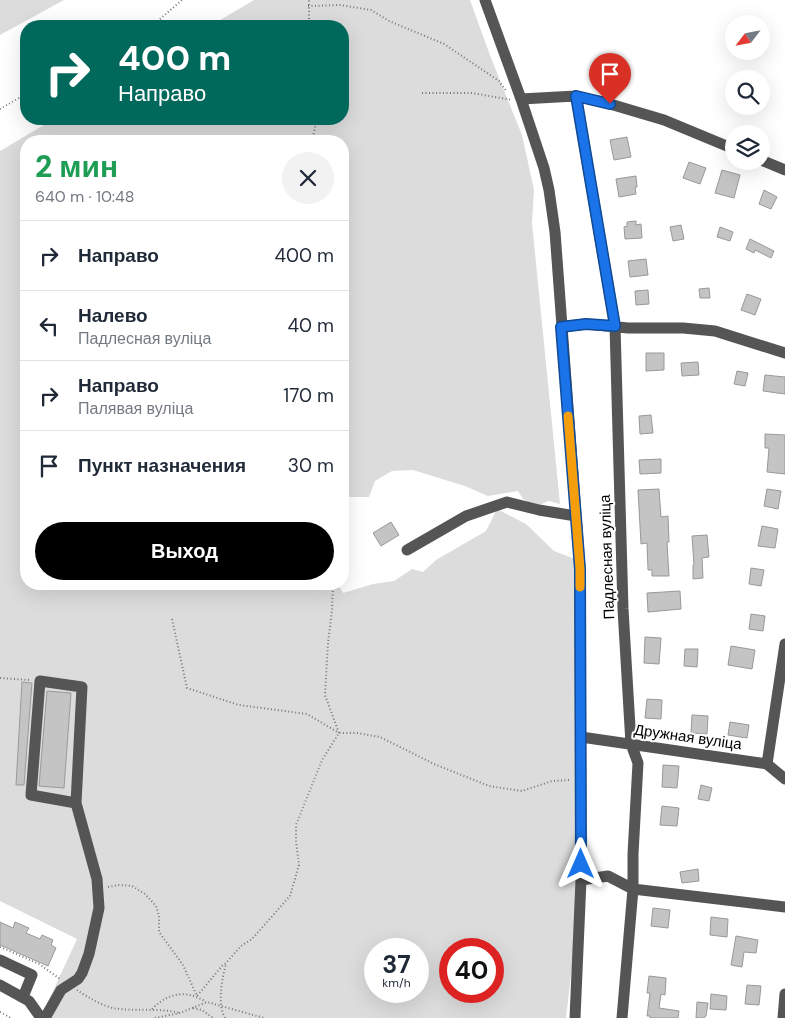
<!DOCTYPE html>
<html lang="ru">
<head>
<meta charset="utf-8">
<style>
  :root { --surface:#fff; --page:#f2f2f3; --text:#1f2937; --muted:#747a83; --line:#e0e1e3; --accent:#000 }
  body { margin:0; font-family:"DM Sans",sans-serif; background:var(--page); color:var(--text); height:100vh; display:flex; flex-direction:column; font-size:19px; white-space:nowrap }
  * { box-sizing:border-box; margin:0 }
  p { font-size:16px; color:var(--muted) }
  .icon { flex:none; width:28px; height:28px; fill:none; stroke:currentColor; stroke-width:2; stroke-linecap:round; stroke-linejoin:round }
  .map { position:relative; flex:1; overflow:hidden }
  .details { position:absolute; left:20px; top:135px; width:329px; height:455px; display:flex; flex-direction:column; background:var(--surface); border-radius:20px; box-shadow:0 5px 20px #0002 }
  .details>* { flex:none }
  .hud { position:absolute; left:20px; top:20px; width:329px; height:105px; border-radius:20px; box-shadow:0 5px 20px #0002; background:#00695c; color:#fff; overflow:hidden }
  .needle { width:32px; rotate:238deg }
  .tools { position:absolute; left:725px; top:15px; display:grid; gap:10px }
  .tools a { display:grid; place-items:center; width:45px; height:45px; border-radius:50%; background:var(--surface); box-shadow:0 5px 20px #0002; font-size:25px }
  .speed { position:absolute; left:364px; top:938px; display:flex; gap:10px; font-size:25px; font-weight:700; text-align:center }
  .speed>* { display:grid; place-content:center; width:65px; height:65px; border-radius:50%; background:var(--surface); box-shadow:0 5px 20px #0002; line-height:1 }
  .speed small { font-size:12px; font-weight:400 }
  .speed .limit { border:8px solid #d22; background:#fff; color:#111 }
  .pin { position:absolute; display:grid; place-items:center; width:42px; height:42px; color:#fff; margin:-51px -21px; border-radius:50% 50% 50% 0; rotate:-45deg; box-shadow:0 0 5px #0007 }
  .pin .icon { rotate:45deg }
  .me { position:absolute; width:55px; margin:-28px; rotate:0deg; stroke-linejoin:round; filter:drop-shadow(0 0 4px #0008) }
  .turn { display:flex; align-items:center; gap:18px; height:105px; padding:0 15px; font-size:22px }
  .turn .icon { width:65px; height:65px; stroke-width:2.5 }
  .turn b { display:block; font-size:35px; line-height:42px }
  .round { display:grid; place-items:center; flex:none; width:52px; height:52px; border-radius:26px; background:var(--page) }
  .summary { display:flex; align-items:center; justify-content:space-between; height:85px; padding:0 15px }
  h1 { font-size:30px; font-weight:800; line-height:38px; color:#1e9e55 }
  .cta { display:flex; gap:10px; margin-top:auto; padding:10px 15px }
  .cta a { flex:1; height:58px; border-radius:30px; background:var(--accent); color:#fff; font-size:20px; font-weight:800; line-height:58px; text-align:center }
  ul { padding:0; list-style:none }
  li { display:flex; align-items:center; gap:15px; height:70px; padding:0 15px; border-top:1px solid var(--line) }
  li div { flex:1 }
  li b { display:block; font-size:19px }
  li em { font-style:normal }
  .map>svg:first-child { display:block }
  .green { fill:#dcdcdc; fill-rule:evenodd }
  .building { fill:#c4c4c4; stroke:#999 }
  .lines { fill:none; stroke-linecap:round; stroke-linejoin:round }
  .path { stroke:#777; stroke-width:2; stroke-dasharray:1 2.5; stroke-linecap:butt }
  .minor { stroke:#555; stroke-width:11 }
  .route-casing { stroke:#114b97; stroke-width:12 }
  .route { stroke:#1a73e8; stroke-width:9 }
  .slow { stroke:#f59e0b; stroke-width:9 }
  .labels { text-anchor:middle; stroke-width:4; stroke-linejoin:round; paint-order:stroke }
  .street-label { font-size:15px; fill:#000; stroke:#fff }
</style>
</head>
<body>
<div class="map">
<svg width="785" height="1018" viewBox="0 0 785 1018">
  <rect width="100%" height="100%" fill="#fff"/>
  <!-- green -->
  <path class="green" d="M0 0H64L0 35Z
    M254 0H470L491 58 522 135 534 190 532 223 560 504 549 501 534 507 523 499 518 491 488 496 465 486 413 470 392 471 375 481 369 497H347L343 500 342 141H26V584H338L343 593 373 584 394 581 412 569 423 572 436 560 486 531 497 509 526 524 554 551 575 559 576 932 566 1018H49L42 1015 77 939 0 901V151L54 119H342V26H210ZM375 949H418V991H375ZM450 949H492V991H450Z"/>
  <!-- building -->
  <path class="building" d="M627 137 631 157 614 160 610 140Z
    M689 162 706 168 700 184 683 178Z
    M722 170 740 175 734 198 715 193Z
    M636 176 637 187H635L636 194 619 197 616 179Z
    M764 190 777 197 771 209 759 204Z
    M636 221V225L641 224 642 238 625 239 624 227 627 226V222Z
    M681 225 684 239 673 241 670 227Z
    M720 227 733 232 730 241 717 237Z
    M750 239 774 251 771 258 755 250 754 253 746 249Z
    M646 259 648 275 630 277 628 261Z
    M709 288 710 298H700L699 289Z
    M648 290 649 304 636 305 635 291Z
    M747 294 761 299 755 315 741 310Z
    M646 353H664V370L646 371Z
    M698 362 699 375 682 376 681 363Z
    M737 371 748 373 745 386 734 384Z
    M765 375 785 377V394L763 391Z
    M651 415 653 433 640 434 639 416Z
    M765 434 785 435V474L767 472 769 448H765Z
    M661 459V473L640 474 639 460Z
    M659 489 661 517 668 516 669 542H667L669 576H652V570H648L647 543 641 544 638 490Z
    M767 489 781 491 778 509 764 506Z
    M391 522 399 535 381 546 373 533Z
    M762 526 778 529 775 548 758 546Z
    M707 535 709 557 702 558 703 578 693 579V565H694L692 536Z
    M751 568 764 570 761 586 749 584Z
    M680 591 681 609 648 612 647 593Z
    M751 614 765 616 763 631 749 629Z
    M645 637 661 638 659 664 644 663Z
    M731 646 755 650 752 669 728 665Z
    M685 649H698L697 667 684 666Z
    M22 682 32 683 24 785H16Z
    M47 691 71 693 64 788 39 786Z
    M647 699 662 700 661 719 645 718Z
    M692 715 708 716 707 734 691 733Z
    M730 722 749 725 747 738 728 735Z
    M663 765 679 766 677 788 662 787Z
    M701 785 712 788 709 801 698 799Z
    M662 806 679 808 677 826 660 825Z
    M698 869 699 881 682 883 680 872Z
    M653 908 670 910 668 928 651 926Z
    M711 917 728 919 727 937 710 935Z
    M0 922 13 928 15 922 29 928 26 933 40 939 42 935 53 940 51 945 56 948 48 966 0 945Z
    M736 936 758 940 756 953 744 952 742 967 731 965Z
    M649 976 666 978 665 995 661 994 659 1008 679 1011 678 1018H650V1016H647L650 993H647Z
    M747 985 761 986 759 1005 745 1004Z
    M711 994 727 996 726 1010 710 1009Z
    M697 1002 708 1003 706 1016 704 1018H696Z"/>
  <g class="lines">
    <!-- path -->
    <path class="path" d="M308 6 340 5 371 10 389 21 444 44 499 81 507 92
      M152 26 182 0
      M309 26V0
      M422 93H472L512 100
      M0 109 26 94
      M312 141 317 119
      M333 584 332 610 328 643 325 695 339 733
      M172 619 187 688 239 705 307 714 339 733
      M0 678 30 680
      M108 887 119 885 132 886 145 894 156 906 159 916V932L183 965 197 996 222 966 226 963 241 946 252 939 290 896 299 865 296 841V825L322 760 339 733H357L380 737 434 764 489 786 522 791 552 781 571 780
      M0 947 39 964 60 979
      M77 990C89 998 105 1008 120 1009 140 1011 160 1008 180 1013
      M193 1008 202 1010 213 1018
      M152 1009C168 993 186 989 206 1002
      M0 1012 11 1018
      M155 1018 180 1013 207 1002 264 1018
      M225 1018C217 1004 222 979 226 964"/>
    <!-- minor -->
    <path class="minor" d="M485 0 521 99 544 168 549 190 555 232 580 569 581 880 575 1018
      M576 96 615 326 623 609 631 744 638 763 633 854V889L622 1018
      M521 99 576 96 610 104 664 120 734 149
      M761 160 785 170
      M561 327 586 324 628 328H683L715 331 785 353
      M407 550 466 516 507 502 539 510 576 516
      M581 737 767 764 785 779
      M767 764 785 644
      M581 880 608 876 633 889 785 907
      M0 960 32 975 23 997
      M0 985 29 1001 41 1018
      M45 1018 61 990 78 979 82 973 89 954 99 908 97 879 76 803 82 687 40 681 31 795 76 803
      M783 1018 785 994"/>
  </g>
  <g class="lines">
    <defs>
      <path id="route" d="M581 864 580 569 561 327 586 324 615 326 576 96 610 104"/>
    </defs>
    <!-- route casing -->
    <use href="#route" class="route-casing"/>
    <!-- route -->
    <use href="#route" class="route"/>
    <!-- slow -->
    <path class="slow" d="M568 416 580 569V587"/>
  </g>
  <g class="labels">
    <!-- street labels -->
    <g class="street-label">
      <text transform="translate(607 557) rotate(-92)" y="5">Падлесная вуліца</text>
      <text transform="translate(688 737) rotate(8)" y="5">Дружная вуліца</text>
    </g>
  </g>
</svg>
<div class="tools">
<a><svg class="needle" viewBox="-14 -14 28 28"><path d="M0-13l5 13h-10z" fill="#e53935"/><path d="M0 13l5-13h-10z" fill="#747a83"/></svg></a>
<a><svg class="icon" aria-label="search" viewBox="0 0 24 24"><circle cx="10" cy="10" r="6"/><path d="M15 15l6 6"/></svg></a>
<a><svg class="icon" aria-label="layers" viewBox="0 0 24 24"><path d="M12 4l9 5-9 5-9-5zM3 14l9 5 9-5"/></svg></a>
</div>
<div class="speed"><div>37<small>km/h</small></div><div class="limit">40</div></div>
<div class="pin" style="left:610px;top:104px;background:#d93025"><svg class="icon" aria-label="arrive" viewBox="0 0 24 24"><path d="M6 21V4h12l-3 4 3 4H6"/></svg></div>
<svg class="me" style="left:581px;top:864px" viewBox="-20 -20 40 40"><path d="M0-17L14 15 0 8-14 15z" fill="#1a73e8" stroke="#fff" stroke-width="4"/></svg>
<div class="hud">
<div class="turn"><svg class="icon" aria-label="right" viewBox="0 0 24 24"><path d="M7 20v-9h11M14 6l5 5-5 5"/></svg><div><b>400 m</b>Направо</div></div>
</div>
<section class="details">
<div class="summary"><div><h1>2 мин</h1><p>640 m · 10:48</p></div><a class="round"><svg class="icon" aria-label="close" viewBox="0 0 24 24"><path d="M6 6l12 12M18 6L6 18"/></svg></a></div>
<ul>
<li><svg class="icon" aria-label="right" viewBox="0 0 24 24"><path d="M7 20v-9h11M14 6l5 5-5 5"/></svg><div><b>Направо</b></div><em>400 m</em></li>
<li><svg class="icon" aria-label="left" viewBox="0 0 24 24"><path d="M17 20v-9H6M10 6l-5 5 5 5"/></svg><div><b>Налево</b><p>Падлесная вуліца</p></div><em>40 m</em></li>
<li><svg class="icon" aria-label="right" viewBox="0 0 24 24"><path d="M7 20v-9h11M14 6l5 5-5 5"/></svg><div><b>Направо</b><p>Палявая вуліца</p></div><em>170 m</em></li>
<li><svg class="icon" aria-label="arrive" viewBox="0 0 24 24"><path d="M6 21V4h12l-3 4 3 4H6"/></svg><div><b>Пункт назначения</b></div><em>30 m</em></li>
</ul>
<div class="cta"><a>Выход</a></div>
</section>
</div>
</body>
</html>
